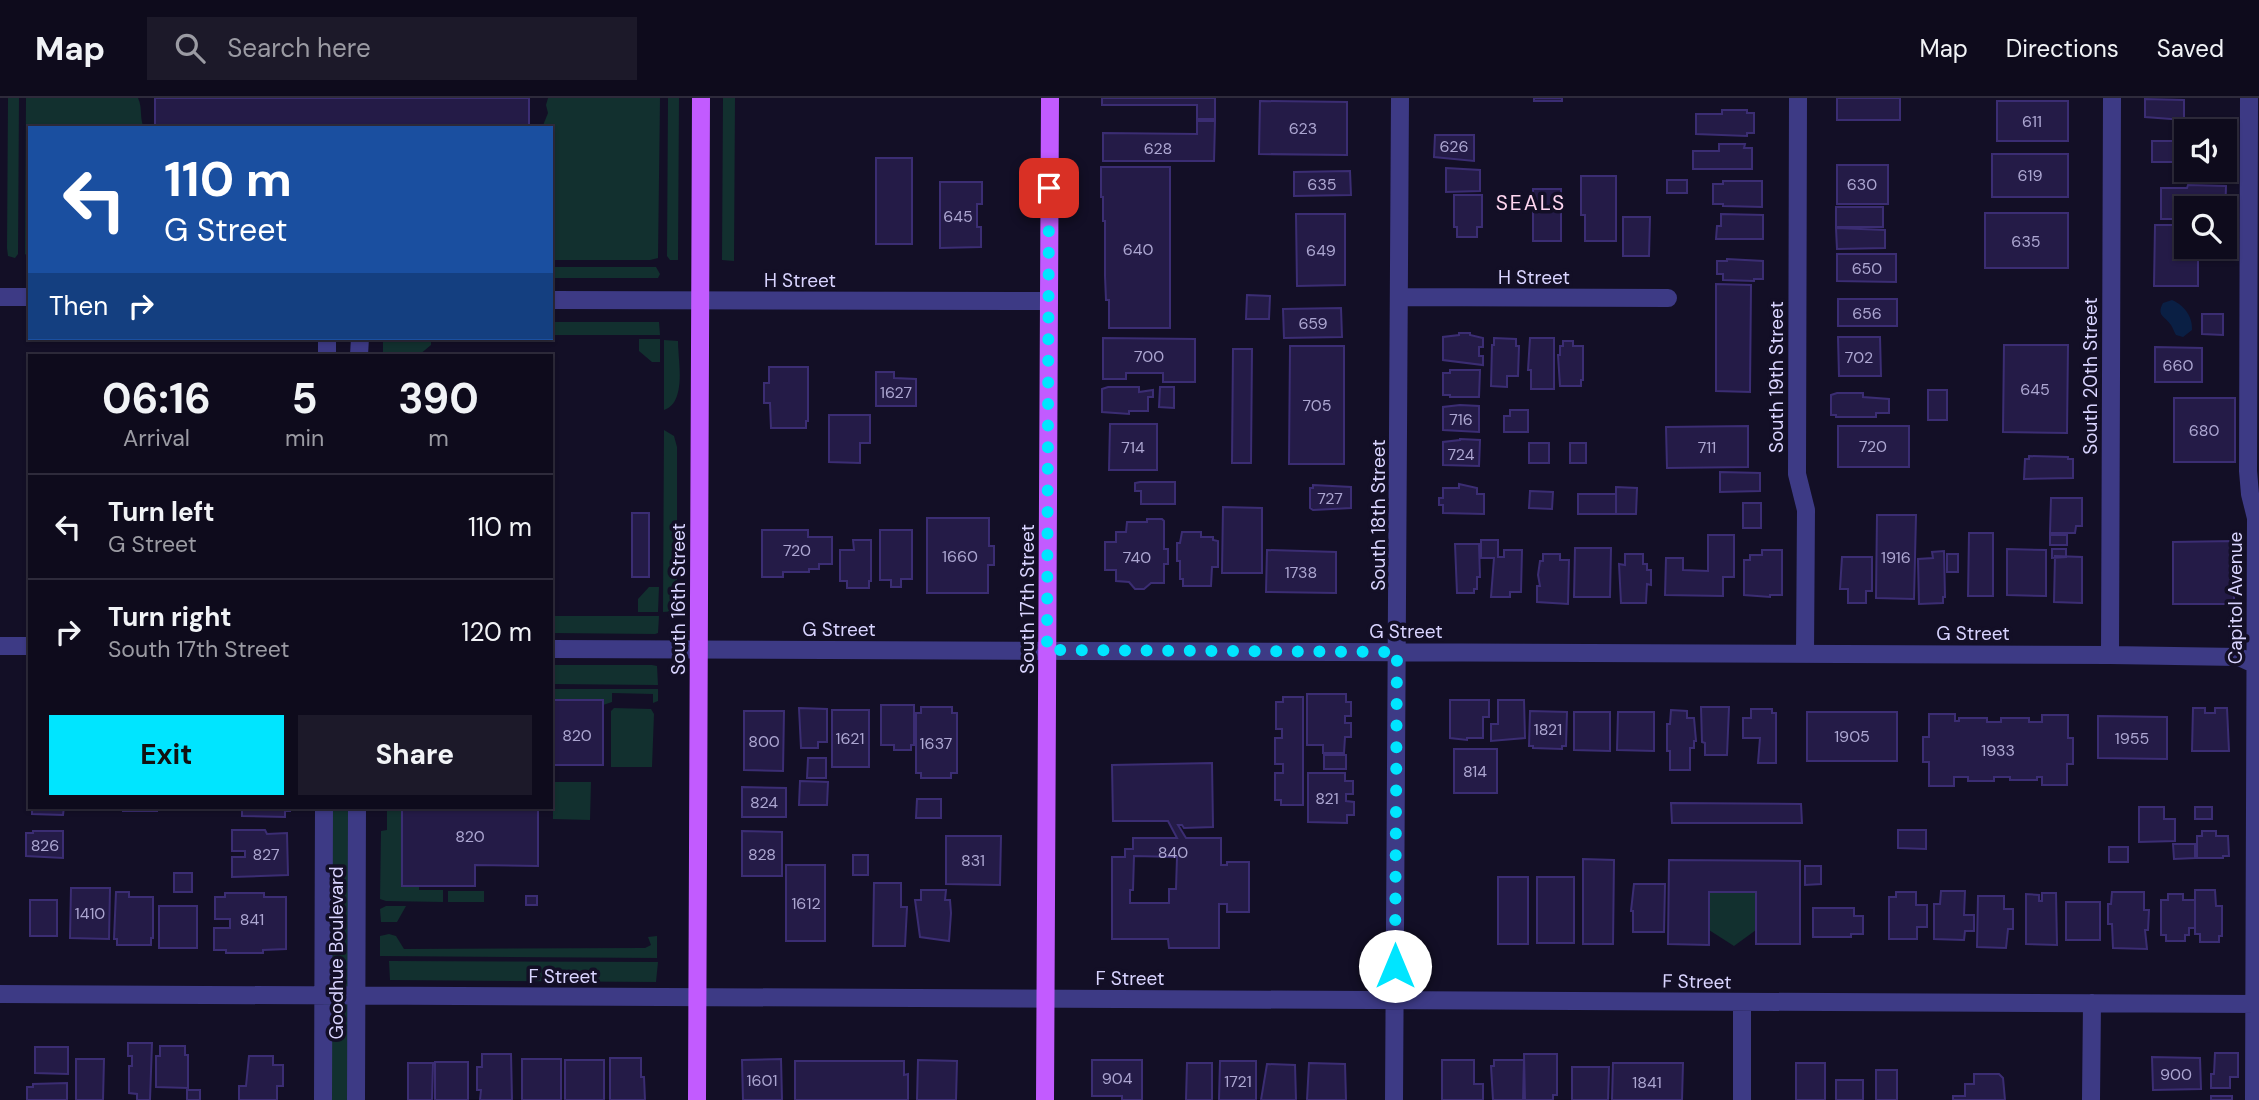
<!DOCTYPE html>
<html lang="en">
<head>
<meta charset="utf-8">
<style>
  :root { --surface:#0e0b1c; --page:#1c1929; --text:#f1f3f6; --muted:#9b9ba3; --line:#2e2b3b; --accent:#00e5ff }
  body { margin:0; font-family:"DM Sans",sans-serif; background:var(--page); color:var(--text); height:100vh; display:flex; flex-direction:column; font-size:26px; white-space:nowrap }
  * { box-sizing:border-box; margin:0 }
  p { font-size:23px; color:var(--muted) }
  .icon { flex:none; width:38px; height:38px; fill:none; stroke:currentColor; stroke-width:2; stroke-linecap:round; stroke-linejoin:round }
  .map { position:relative; flex:1; overflow:hidden }
  .drawer { position:absolute; left:28px; top:256px; width:525px; height:455px; display:flex; flex-direction:column; background:var(--surface); border-radius:0px; box-shadow:0 2px 5px #0004,0 0 0 2px var(--line) }
  .drawer>* { flex:none }
  .banner { position:absolute; left:28px; top:28px; width:525px; height:214px; border-radius:0px; box-shadow:0 2px 5px #0004,0 0 0 2px var(--line); background:#1a4fa0; color:#fff; overflow:hidden }
  .buttons { position:absolute; left:2174px; top:21px; display:grid; gap:14px }
  .buttons a { display:grid; place-items:center; width:63px; height:63px; border-radius:0px; background:var(--surface); box-shadow:0 2px 5px #0004,0 0 0 2px var(--line); font-size:35px }
  .pin { position:absolute; display:grid; place-items:center; width:60px; height:60px; color:#fff; margin:-30px; border-radius:14px; box-shadow:0 4px 10px #0006 }
  .me { position:absolute; width:77px; margin:-38px; rotate:0deg; stroke-linejoin:round; filter:drop-shadow(0 0 5px #0008) }
  .turn { display:flex; align-items:center; gap:24px; height:147px; padding:0 21px; font-size:32px }
  .turn .icon { width:91px; height:91px; stroke-width:2.5 }
  .turn b { display:block; font-size:49px; line-height:60px }
  .then { display:flex; align-items:center; height:66px; padding:0 21px; background:#0003; gap:14px; font-size:26px }
  .eta { display:flex; justify-content:space-evenly; align-items:center; height:119px; text-align:center }
  .eta b { font-size:42px; font-weight:700; line-height:49px }
  .action { display:flex; gap:14px; margin-top:auto; padding:14px 21px }
  .action a { flex:1; height:80px; border-radius:0px; background:var(--accent); color:#111; font-size:28px; font-weight:700; line-height:80px; text-align:center }
  .action a+a { background:var(--page); color:var(--text) }
  ul { padding:0; list-style:none }
  li { display:flex; align-items:center; gap:21px; height:105px; padding:0 21px; border-top:2px solid var(--line) }
  li div { flex:1 }
  li b { display:block; font-size:26px }
  li em { font-style:normal }
  header { display:flex; align-items:center; gap:42px; box-sizing:border-box; height:98px; padding:0 35px; background:var(--surface); border-bottom:2px solid var(--line) }
  header strong { font-size:33px }
  nav { display:flex; gap:38px; margin-inline-start:auto; font-size:24px }
  .search { width:490px; height:63px; background:var(--page); display:flex; align-items:center; gap:18px; box-sizing:border-box; padding:0 24px; border-radius:0px; color:var(--muted); font-size:26px }
  .map>svg:first-child { display:block }
  .green { fill:#12302f }
  .water { fill:#0a1f44 }
  .building { fill:#241b47; stroke:#3b2d73; stroke-width:2; fill-rule:evenodd }
  .lines { fill:none; stroke-linecap:round; stroke-linejoin:round }
  .minor { stroke:#3d3a85; stroke-width:18 }
  .major { stroke:#c25bff; stroke-width:18 }
  .route { stroke:#00e5ff; stroke-width:12; stroke-dasharray:0 21.6 }
  .labels { text-anchor:middle; stroke-width:7; stroke-linejoin:round; paint-order:stroke }
  .number-label { font-size:16px; fill:#aca6d1 }
  .street-label { font-size:19px; fill:#d9d4ff; stroke:#130f26 }
  .neighbourhood-label { font-size:21px; letter-spacing:2px; fill:#ffd6f0; stroke:#130f26 }
</style>
</head>
<body>
<header>
<strong>Map</strong>
<div class="search"><svg class="icon" aria-label="search" viewBox="0 0 24 24"><circle cx="10" cy="10" r="6"/><path d="M15 15l6 6"/></svg>Search here</div>
<nav><a>Map</a><a>Directions</a><a>Saved</a></nav>
</header>
<div class="map">
<svg width="2259" height="1002" viewBox="0 0 2259 1002">
  <rect width="100%" height="100%" fill="#130f26"/>
  <!-- green -->
  <path class="green" d="M8 0H19L18 156 15 160 8 158 7 150Z
    M26 0H138C143 11 139 19 144 30H30V160L25 156Z
    M548 0H660L658 160 650 162H551V30H542L548 15 546 7Z
    M668 0H679L678 162H670L667 158Z
    M723 0H735L734 163 722 162Z
    M551 169H656L660 176 658 180H551Z
    M551 224H659L660 237H551Z
    M383 241H431V247L419 257 383 256Z
    M639 241H660V264H652L639 253Z
    M664 242 678 243C678 263 687 304 664 312Z
    M664 332 674 338 677 349V513L663 514Z
    M649 489H659L658 514H638V501Z
    M551 518H659L658 535 655 536 551 535Z
    M551 567H652L657 568 658 587 551 586Z
    M551 591H658V603L653 605V596L612 595V604L603 607V602H551Z
    M614 610 651 611 654 616 652 669H611V613Z
    M553 684H591L590 722 553 721Z
    M324 709H357L356 1002H323Z
    M381 709H402V787L419 788V792H443V804L386 803 380 801 381 733 387 732V713L381 712Z
    M448 793H484V804H448Z
    M1709 794H1756V832L1734 848 1709 832Z
    M386 808H406L397 824H381L380 811Z
    M389 836 396 838 404 851 645 850 651 847 648 839 657 838V860L380 858V838Z
    M389 863 658 864 656 884 390 882Z"/>
  <!-- water -->
  <path class="water" d="M2172 202C2184 207 2193 219 2192 232L2183 239 2176 237C2174 234 2173 230 2171 227 2165 218 2156 218 2163 205Z"/>
  <!-- building -->
  <path class="building" d="M155 0H529V30H155Z
    M1102 0H1215V21H1197V7H1102Z
    M1534 0H1562V3H1534Z
    M1837 0H1900V22H1837Z
    M2145 1 2184 2V22L2145 19Z
    M1260 3 1347 4V57L1259 56Z
    M1997 3H2068V43H1997Z
    M1722 12H1747V15H1754V35H1747V38L1696 36V16H1722Z
    M1197 23H1215L1214 63H1103V35L1197 36Z
    M2198 24H2224V35V33H2198Z
    M1435 37H1474V63L1434 59Z
    M2152 43H2186V64H2152Z
    M1719 46H1745L1744 50H1752V71H1693V53H1719Z
    M1992 56H2068V99H1992Z
    M876 60H912V146H876Z
    M1837 67H1888V106H1837Z
    M1101 69H1170V230H1109V202H1106L1105 178V123H1103V99H1101Z
    M1446 70 1480 72V93L1446 94Z
    M1350 73 1351 97 1294 98V74Z
    M1581 78H1616V143H1585V117H1581Z
    M1667 82H1687V95H1667Z
    M1723 83H1762V109L1723 108V106H1713V86H1723Z
    M940 84H982V106H977V129H981V149L940 150Z
    M2188 87 2226 88 2225 122 2224 110H2186V121H2161V90H2187Z
    M1533 91H1561V143H1533Z
    M1454 97H1482V129H1477V139H1457V129H1454Z
    M1836 109H1883V129H1836Z
    M1985 115H2068V170H1985Z
    M1296 116H1345V187L1297 188Z
    M1721 116 1763 117V141H1716L1717 128H1721Z
    M1623 119H1650L1649 158H1623Z
    M2155 127H2186V149H2198V188H2154Z
    M1836 130 1885 132V150L1837 151Z
    M1837 156H1896V184L1837 183Z
    M1727 161 1763 163V181H1754V183L1723 182V176H1717V163H1727Z
    M1716 186 1751 187 1750 294 1716 293Z
    M1247 197 1270 198 1269 221H1246Z
    M1838 201H1897V228H1838Z
    M1341 210 1342 239 1284 240 1283 211Z
    M2202 216H2223V237L2202 236Z
    M1459 235H1470V237L1483 240V249H1479V258H1483V267L1443 262V239L1459 237Z
    M1838 239H1880L1881 278H1839Z
    M1103 240 1195 241V284H1163V275H1126V281H1103Z
    M1494 240 1516 241V248H1519L1518 278H1507V289L1491 288 1492 247H1494Z
    M1530 240H1554V291H1531V272H1528Z
    M1563 243H1573V248H1583V282H1581V288H1560L1558 257H1560V248H1563Z
    M2004 247H2068L2067 335 2003 334Z
    M1290 248H1344V366H1289Z
    M2155 249 2202 250V284H2155Z
    M1233 251H1252L1251 365H1232Z
    M769 269H808V323H806V330H771L770 305H764V285H769Z
    M1450 272H1480L1479 299H1450V297H1443V275H1450Z
    M876 274H894V280L916 281V308H876Z
    M1108 289H1139V294L1153 292V299H1148V313H1129V316L1102 314V291Z
    M1160 289H1174V310L1159 309Z
    M1928 292H1947V322H1928Z
    M1837 295H1863V299L1889 301V315H1876V319H1836V317H1831V297Z
    M2174 300H2235V364H2174Z
    M1460 307 1479 308V334L1443 332V309Z
    M1510 312H1528V334H1504V318H1510Z
    M829 317H870V345H860V365L829 364Z
    M1110 326H1157V372H1109Z
    M1748 328V369L1667 370 1666 329Z
    M1838 328H1909V369H1838Z
    M1460 341 1480 342 1479 368 1443 367V344L1460 342Z
    M1529 345H1549V365H1529Z
    M1570 345H1586V365H1570Z
    M2029 358 2068 359V361H2073V380L2024 381 2025 361H2029Z
    M1720 374 1760 375V393L1720 394Z
    M1140 384H1175V406H1141V393H1135V385Z
    M1459 386 1477 390V396H1484V416L1443 415V407H1439V400H1443V390H1459Z
    M1313 387 1351 389V410L1313 412 1310 410V390H1313Z
    M1616 389 1637 390 1636 416H1616Z
    M1530 393 1553 394 1552 411 1529 410Z
    M1578 396H1616V416H1578Z
    M2051 400H2082V428H2076L2075 435H2050Z
    M1743 405H1761V430H1743Z
    M1223 409 1262 410V475H1222Z
    M632 415H649V479H632Z
    M1877 417H1916L1914 501 1876 500Z
    M927 420H989V448H994V467H988V495H927Z
    M1147 421H1162L1164 423V451H1168V466H1164V485H1151L1144 491H1135L1129 484 1116 483V472H1105V444H1116V434H1126L1127 424H1147Z
    M762 432H808V439H832V466H819V471H809V474H783V479H762Z
    M880 432H912V481H901V489H891V482H880Z
    M1182 434H1201V439H1213V442L1218 443V469H1212L1211 488H1183V481H1180V463H1177V445H1180Z
    M1969 435H1993V498H1968Z
    M1708 437H1734V479H1723V498L1665 497 1666 460H1683V472L1708 473Z
    M2050 437H2067V447H2050Z
    M853 442H871V483H869V490H847V483H840V452H854Z
    M1481 442H1498V459H1504V452H1522L1521 494H1510V499H1491L1494 460H1481Z
    M2234 443V506H2173V444Z
    M1455 446H1479L1480 479H1477V491H1474V495H1457Z
    M1575 450H1611L1610 499H1574Z
    M2007 451 2046 452V498L2007 497Z
    M2052 451H2066V459L2052 460Z
    M1267 452 1336 454V495L1266 494Z
    M1762 452H1782V497H1770V499L1744 497V462H1750V457H1762Z
    M1944 453 1945 499H1943V505L1919 506 1918 461 1933 460 1932 454Z
    M1543 456H1560V462H1569L1568 506 1537 504V488H1540L1538 477 1540 463H1543Z
    M1625 456H1643V466H1647V472H1651V487L1647 486 1646 505H1621L1619 466 1625 467Z
    M1947 456H1958V474H1947Z
    M2055 458 2082 459V505L2054 504Z
    M1842 459H1872V493H1866V505H1848V491H1840Z
    M1307 596H1346V604H1351V618H1345V625H1351V639H1345L1344 655H1323V647H1307Z
    M1283 599H1303V707H1281V702H1275V675H1283V666H1275V640H1282V631H1276V604H1283Z
    M551 602H603V667H551Z
    M1450 602H1489V619H1483V640H1467V642L1450 640Z
    M1498 602H1524L1525 640 1491 643V626H1498Z
    M881 607H914V647H911V652H894V647H881Z
    M921 609H952V615H957V675H951V680H921V675H916V615H921Z
    M1701 609H1729L1727 657H1705V645L1702 644Z
    M799 610 827 611V644H818V650H801Z
    M2193 610H2205V615H2215V610H2227L2229 653H2192Z
    M1751 611H1772V615H1776V665H1758L1760 640H1743V620H1751Z
    M832 612H869V669H832Z
    M1671 612 1687 613V620H1694L1696 643H1694V650H1690V672H1670V653H1667V626H1670Z
    M744 613H784L783 673 744 672Z
    M1530 613 1567 614 1566 648H1562V651L1533 650V648H1529Z
    M1574 614H1610V653L1574 652Z
    M1618 614H1654V653L1617 652Z
    M1807 614H1897V663H1807Z
    M1929 616H1955V623H1959V620H1987V624H2001V620H2029V624H2042V617H2068V640H2073V666H2067V687H2042V679H2037V682H2010V679H1994V683H1968V679H1954V688H1929V664H1923V639H1929Z
    M2098 618 2167 619V661L2098 660Z
    M1454 651H1497V695H1454Z
    M1324 657H1346V671H1324Z
    M808 660H826V680H807Z
    M1212 665 1213 729 1184 730 1182 727H1178L1186 740H1221V767H1227V764H1249V814H1227V806H1219V850H1169L1168 841H1112V759H1125V751H1133V740H1177L1168 723H1113L1112 667ZM1134 758 1177 759 1176 791H1169V805H1130V792H1133Z
    M1308 675H1345V683H1353V696H1346V703L1354 704V717H1347V725L1308 724Z
    M800 683 828 684 827 707H799Z
    M742 689 786 690V719H742Z
    M917 701H941V720H916Z
    M1671 705 1801 706 1802 725H1672Z
    M32 709H64L63 717 32 716Z
    M123 709H157V713H123Z
    M242 709H290V713H285V719L242 718Z
    M402 709H538V768L475 767V788H402Z
    M2139 709H2164V721H2175V743L2139 744Z
    M2195 709H2212V721H2195Z
    M232 732H265L267 736 287 735 288 777 232 779V759H245V753H232Z
    M1898 732H1926V751L1898 750Z
    M33 733H63V760L26 758V735H33Z
    M742 733 782 734V778H742Z
    M2202 733H2216V738H2228L2229 758H2223V760H2197V738H2202Z
    M946 738H1001L1000 787 946 786Z
    M2173 746H2195V760L2174 761Z
    M2109 749H2128V764H2109Z
    M853 757H868V777H853Z
    M1583 761 1614 762 1613 846H1583Z
    M1669 762 1800 763V846H1756V794H1709V847L1668 846Z
    M786 767H825V843H786Z
    M1805 768H1821V786L1805 787Z
    M174 775H192V794H174Z
    M1498 779H1528V846H1498Z
    M1537 779H1574V845H1537Z
    M874 785H901V809H907L905 848H873Z
    M1634 786H1665L1664 834H1633V813H1631Z
    M71 790H110L109 841 70 840Z
    M921 792H946L945 802H950L951 815 949 843 920 839 915 802H921Z
    M2195 792H2215L2216 808H2222V838H2219V844H2200V836H2195Z
    M1941 793H1965L1964 817H1974V833H1965L1964 842 1934 841V806H1940Z
    M116 794H129V799H153V840H151V847H117V841H114Z
    M1896 794H1916V807H1927V829H1917V841H1889V799H1896Z
    M2112 794H2144V812H2149L2148 832H2145L2147 851 2113 850 2112 826H2108V806H2111Z
    M225 795H264V799H286V851L263 852V855H226V852H214V830H230V821H215V799H225Z
    M2042 795H2056L2057 847 2026 846V796L2039 797V803H2042Z
    M2168 796H2183V802H2195V830H2189V837H2185V843H2166V837H2161V802H2168Z
    M526 798H537V807H526Z
    M1978 798H2004V811H2013V831H2008L2006 850 1977 849Z
    M30 802H57V838H30Z
    M2066 804H2100V842H2066Z
    M159 808H197V850H159Z
    M1813 810H1854V818H1863V836H1851V839H1813Z
    M128 945H152L150 1002H137V996L129 995V968H132V958H128Z
    M160 948H185V957H188V990L156 989V958H160Z
    M35 949H68V976L35 975Z
    M2215 955H2238V979H2230V990H2211V976H2214Z
    M482 956H511L512 1002H480L481 992H477V969H482Z
    M1524 956H1557V997H1553V1002H1525Z
    M249 958H273V967H283V988H277V1002H239V988H246Z
    M2152 959 2200 960 2201 991 2153 992Z
    M610 960H641V979H644L645 1002H610Z
    M76 961H104L103 1002H76Z
    M522 961H561V1002H522Z
    M781 961 782 1002H743L742 962Z
    M565 962H604V1002H565Z
    M918 962 957 963 956 1002H917Z
    M1092 962H1142V1002H1122V998H1092Z
    M1442 962H1474V986H1483V1002H1442Z
    M1494 962H1524L1523 1002H1493L1491 968H1494Z
    M795 963H904V977L908 976V1002H795Z
    M1220 963H1256V1002H1219Z
    M435 964H468V1002H435Z
    M408 965H433L432 1002H408Z
    M1187 965H1212V1002H1186Z
    M1309 965 1345 966 1346 1002H1307Z
    M1613 965H1683L1682 1002H1612Z
    M1796 965H1825V1002H1796Z
    M1267 966 1295 967 1296 1002H1261Z
    M1572 969H1609L1608 1002H1572Z
    M1876 972H1897V1002H1876Z
    M1974 976H1999L2003 980 2005 1002H1953V998H1965V986H1974Z
    M1836 982H1863V1002H1836Z
    M67 985V1002H27V989H33V986Z
    M187 992H200V1002H187Z
    M2211 998H2232V1002H2211Z"/>
  <g class="lines">
    <!-- minor -->
    <path class="minor" d="M1798 0 1797 376 1806 412 1805 556
      M2249 0 2248 373 2250 396 2256 420 2254 1002
      M0 199H30
      M1399 199 1668 200
      M551 202 1049 203
      M327 257V240
      M359 257 360 240
      M0 548H30
      M551 551 2110 557 2239 559 2259 568
      M2110 557 2112 0
      M0 896 2259 906
      M323 1002 324 709
      M356 1002 357 709
      M1394 1002 1400 0
      M1742 1002V905
      M2091 1002 2092 905"/>
    <!-- major -->
    <path class="major" d="M697 1002 701 0
      M1045 1002 1050 0"/>
  </g>
  <g class="lines">
    <!-- route -->
    <path class="route" d="M1049 90 1047 552 1397 554 1395 868"/>
  </g>
  <g class="labels">
    <!-- number labels -->
    <g class="number-label">
      <text x="2032" y="29">611</text>
      <text x="1303" y="36">623</text>
      <text x="1454" y="54">626</text>
      <text x="1158" y="56">628</text>
      <text x="2030" y="83">619</text>
      <text x="1322" y="92">635</text>
      <text x="1862" y="92">630</text>
      <text x="958" y="124">645</text>
      <text x="2026" y="149">635</text>
      <text x="1138" y="157">640</text>
      <text x="1321" y="158">649</text>
      <text x="1867" y="176">650</text>
      <text x="1867" y="221">656</text>
      <text x="1313" y="231">659</text>
      <text x="1149" y="264">700</text>
      <text x="1859" y="265">702</text>
      <text x="2178" y="273">660</text>
      <text x="2035" y="297">645</text>
      <text x="896" y="300">1627</text>
      <text x="1317" y="313">705</text>
      <text x="1461" y="327">716</text>
      <text x="2204" y="338">680</text>
      <text x="1873" y="354">720</text>
      <text x="1133" y="355">714</text>
      <text x="1707" y="355">711</text>
      <text x="1461" y="362">724</text>
      <text x="1330" y="406">727</text>
      <text x="797" y="458">720</text>
      <text x="960" y="464">1660</text>
      <text x="1137" y="465">740</text>
      <text x="1896" y="465">1916</text>
      <text x="1301" y="480">1738</text>
      <text x="1548" y="637">1821</text>
      <text x="577" y="643">820</text>
      <text x="1852" y="644">1905</text>
      <text x="850" y="646">1621</text>
      <text x="2132" y="646">1955</text>
      <text x="764" y="649">800</text>
      <text x="936" y="651">1637</text>
      <text x="1998" y="658">1933</text>
      <text x="1475" y="679">814</text>
      <text x="1327" y="706">821</text>
      <text x="764" y="710">824</text>
      <text x="470" y="744">820</text>
      <text x="45" y="753">826</text>
      <text x="1173" y="760">840</text>
      <text x="266" y="762">827</text>
      <text x="762" y="762">828</text>
      <text x="973" y="768">831</text>
      <text x="806" y="811">1612</text>
      <text x="90" y="821">1410</text>
      <text x="252" y="827">841</text>
      <text x="2176" y="982">900</text>
      <text x="1117" y="986">904</text>
      <text x="762" y="988">1601</text>
      <text x="1238" y="989">1721</text>
      <text x="1647" y="990">1841</text>
    </g>
    <!-- street labels -->
    <g class="street-label">
      <text x="1534" y="186">H Street</text>
      <text x="800" y="189">H Street</text>
      <text transform="translate(2090 278) rotate(-90)" y="7">South 20th Street</text>
      <text transform="translate(1776 279) rotate(-90)" y="7">South 19th Street</text>
      <text transform="translate(1378 417) rotate(-90)" y="7">South 18th Street</text>
      <text transform="translate(2235 500) rotate(-90)" y="7">Capitol Avenue</text>
      <text transform="translate(678 501) rotate(-90)" y="7">South 16th Street</text>
      <text transform="translate(1027 501) rotate(-90)" y="7">South 17th Street</text>
      <text x="839" y="538">G Street</text>
      <text x="1406" y="540">G Street</text>
      <text x="1973" y="542">G Street</text>
      <text transform="translate(336 855) rotate(-90)" y="7">Goodhue Boulevard</text>
      <text x="563" y="885">F Street</text>
      <text x="1130" y="887">F Street</text>
      <text transform="translate(1697 883) rotate(1)" y="7">F Street</text>
    </g>
    <!-- neighbourhood labels -->
    <g class="neighbourhood-label">
      <text x="1531" y="112">SEALS</text>
    </g>
  </g>
</svg>
<div class="buttons">
<a><svg class="icon" aria-label="sound" viewBox="0 0 24 24"><path d="M4 9h4l5-4v14l-5-4H4zM17 9q2 3 0 6"/></svg></a>
<a><svg class="icon" aria-label="search" viewBox="0 0 24 24"><circle cx="10" cy="10" r="6"/><path d="M15 15l6 6"/></svg></a>
</div>
<div class="pin" style="left:1049px;top:90px;background:#d93025"><svg class="icon" aria-label="arrive" viewBox="0 0 24 24"><path d="M6 21V4h12l-3 4 3 4H6"/></svg></div>
<svg class="me" style="left:1395px;top:868px" viewBox="-20 -20 40 40"><circle r="19" fill="#fff"/><path d="M0-13L10 11 0 6-10 11z" fill="#00e5ff"/></svg>
<div class="banner">
<div class="turn"><svg class="icon" aria-label="left" viewBox="0 0 24 24"><path d="M17 20v-9H6M10 6l-5 5 5 5"/></svg><div><b>110 m</b>G Street</div></div>
<div class="then">Then<svg class="icon" aria-label="right" viewBox="0 0 24 24"><path d="M7 20v-9h11M14 6l5 5-5 5"/></svg></div>
</div>
<section class="drawer">
<div class="eta">
<div><b>06:16</b><p>Arrival</p></div>
<div><b>5</b><p>min</p></div>
<div><b>390</b><p>m</p></div>
</div>
<ul>
<li><svg class="icon" aria-label="left" viewBox="0 0 24 24"><path d="M17 20v-9H6M10 6l-5 5 5 5"/></svg><div><b>Turn left</b><p>G Street</p></div><em>110 m</em></li>
<li><svg class="icon" aria-label="right" viewBox="0 0 24 24"><path d="M7 20v-9h11M14 6l5 5-5 5"/></svg><div><b>Turn right</b><p>South 17th Street</p></div><em>120 m</em></li>
</ul>
<div class="action"><a>Exit</a><a>Share</a></div>
</section>
</div>
</body>
</html>
